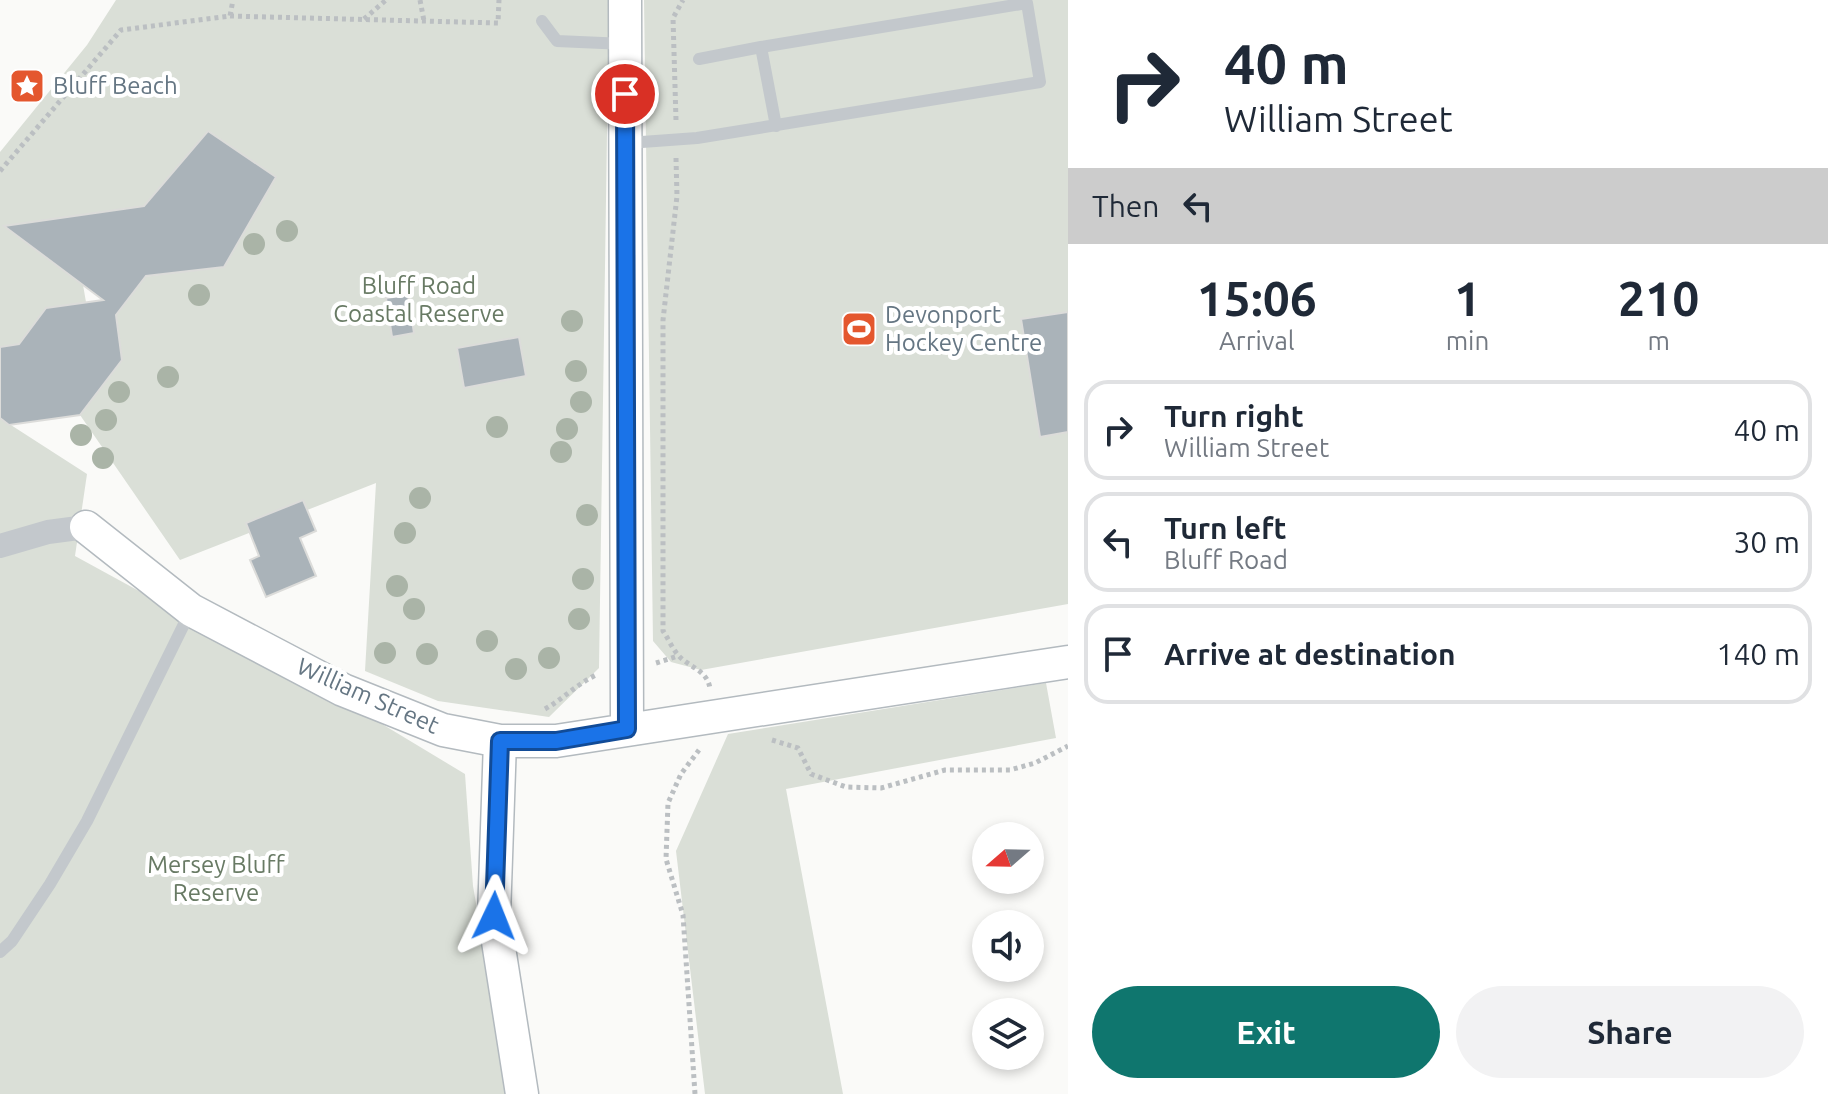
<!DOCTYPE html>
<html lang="en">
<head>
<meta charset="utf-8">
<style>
  :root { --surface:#fff; --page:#f2f2f3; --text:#1f2937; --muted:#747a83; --line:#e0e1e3; --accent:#0f766e }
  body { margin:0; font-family:Ubuntu,sans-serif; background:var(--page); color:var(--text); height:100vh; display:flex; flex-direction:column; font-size:30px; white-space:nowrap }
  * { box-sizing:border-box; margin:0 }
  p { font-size:26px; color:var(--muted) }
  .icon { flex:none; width:44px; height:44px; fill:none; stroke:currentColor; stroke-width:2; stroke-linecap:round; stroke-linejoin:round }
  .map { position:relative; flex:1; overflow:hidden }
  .panel { display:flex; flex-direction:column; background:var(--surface); width:760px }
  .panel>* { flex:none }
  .top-card { background:#fff; color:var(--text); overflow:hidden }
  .needle { width:52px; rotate:250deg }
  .fabs { position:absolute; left:972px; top:822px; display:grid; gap:16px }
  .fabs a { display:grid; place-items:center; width:72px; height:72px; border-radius:50%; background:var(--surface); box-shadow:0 4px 12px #0003; font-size:40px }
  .pin { position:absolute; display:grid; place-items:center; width:68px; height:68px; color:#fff; margin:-34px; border:4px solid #fff; border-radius:50%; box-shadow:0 2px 8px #0007 }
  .me { position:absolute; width:88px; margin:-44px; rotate:2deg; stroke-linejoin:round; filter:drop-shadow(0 0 6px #0008) }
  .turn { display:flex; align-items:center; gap:28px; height:168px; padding:0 24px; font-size:36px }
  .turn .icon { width:104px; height:104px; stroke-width:2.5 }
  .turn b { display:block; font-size:56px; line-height:68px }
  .then { display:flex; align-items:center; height:76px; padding:0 24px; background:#0003; gap:16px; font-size:30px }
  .eta { display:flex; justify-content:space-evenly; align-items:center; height:136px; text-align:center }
  .eta b { font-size:48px; font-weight:700; line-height:56px }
  .action { display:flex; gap:16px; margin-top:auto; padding:16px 24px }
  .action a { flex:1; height:92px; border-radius:48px; background:var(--accent); color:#fff; font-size:32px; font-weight:700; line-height:92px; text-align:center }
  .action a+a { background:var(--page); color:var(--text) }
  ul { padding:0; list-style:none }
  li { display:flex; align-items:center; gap:24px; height:100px; margin:0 16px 12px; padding:0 8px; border:4px solid var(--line); border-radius:24px }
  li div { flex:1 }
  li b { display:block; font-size:30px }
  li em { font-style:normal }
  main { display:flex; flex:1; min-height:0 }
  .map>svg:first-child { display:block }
  .green { fill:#dadfd7 }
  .building { fill:#aab3b9; stroke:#dcdcda; stroke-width:2 }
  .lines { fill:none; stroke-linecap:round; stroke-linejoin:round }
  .secondary-casing { stroke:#b3babf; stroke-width:35 }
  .path { stroke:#bbbfc2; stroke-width:5; stroke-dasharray:4 4; stroke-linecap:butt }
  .lane { stroke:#c3c8cc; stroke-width:12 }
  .street { stroke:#c3c8cc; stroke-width:24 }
  .secondary { stroke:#fff; stroke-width:32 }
  .tree { fill:#aab4a7 }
  .route-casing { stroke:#114b97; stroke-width:20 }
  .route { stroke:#1a73e8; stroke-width:14 }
  .labels { text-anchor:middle; stroke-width:8; stroke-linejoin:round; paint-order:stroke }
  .poi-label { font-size:24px; fill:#657683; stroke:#fff; text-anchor:start }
  .park-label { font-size:24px; fill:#687a64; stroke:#fff }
  .street-label { font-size:24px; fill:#657683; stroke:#fff }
</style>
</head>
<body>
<main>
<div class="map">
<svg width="1068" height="1094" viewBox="0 0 1068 1094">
  <rect width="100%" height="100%" fill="#fafaf8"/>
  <!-- green -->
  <path class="green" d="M116 0H609L599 668 549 717 438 701 365 671 376 483 180 560 80 415 122 360 116 315 134 292 119 280 223 267 275 177 209 131 144 206 6 226 83 285 86 302 19 344 0 347V152L87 45Z
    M644 0H1068V604L701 670 671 662 653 641Z
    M0 418 87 474 75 556 382 724 465 774 473 886 509 1094H0Z
    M1046 683 1056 738 786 789 843 1094H705L676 851 728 734Z"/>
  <!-- building -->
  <path class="building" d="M208 131 276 177 224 267 146 276 116 315 122 360 80 415 9 425 0 418V347L19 344 46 308 103 300 4 226 144 206Z
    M408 295 414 333 392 337 386 298Z
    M1068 312V432L1040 437 1021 319Z
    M519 337 526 376 464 388 457 348Z
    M303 500 316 531 300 538 316 576 266 597 250 560 259 556 246 523Z"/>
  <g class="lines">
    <defs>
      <path id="secondary" d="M625 0 627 729
        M86 527 191 610 343 690 443 730 500 741H556L1068 662
        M500 741 494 916 522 1094"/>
    </defs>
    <!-- secondary casing -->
    <use href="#secondary" class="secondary-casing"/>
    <!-- path -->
    <path class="path" d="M420 0 424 21
      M230 16 498 23 499 0
      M364 19 386 0
      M676 120 673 18 683 0
      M676 158 677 196 663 320V631C668 638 672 648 678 655 688 667 708 670 710 689
      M0 171 121 30 230 16 233 0
      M656 663 678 656
      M545 709C563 699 577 684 596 675
      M772 740 798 748 811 774 846 787 881 788 945 770H1010L1035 763 1068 746
      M695 1094 683 915 666 859 668 803 681 774 699 750"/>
    <!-- lane -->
    <path class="lane" d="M542 21 557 41 625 44
      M699 59 761 47
      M628 143 697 138 1040 82 1027 3 761 47 776 126
      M0 952 12 941 50 884 87 821 191 610"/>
    <!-- street -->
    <path class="street" d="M0 546 48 532 86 527"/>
    <!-- secondary -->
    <use href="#secondary" class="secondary"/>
  </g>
  <!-- trees -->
  <g class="tree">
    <circle cx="287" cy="231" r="11"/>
    <circle cx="254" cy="244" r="11"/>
    <circle cx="199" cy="295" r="11"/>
    <circle cx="572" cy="321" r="11"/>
    <circle cx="576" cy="371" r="11"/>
    <circle cx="168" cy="377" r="11"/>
    <circle cx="119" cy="392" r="11"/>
    <circle cx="581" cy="402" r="11"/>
    <circle cx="106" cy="420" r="11"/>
    <circle cx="497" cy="427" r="11"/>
    <circle cx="567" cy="429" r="11"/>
    <circle cx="81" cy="435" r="11"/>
    <circle cx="561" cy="452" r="11"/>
    <circle cx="103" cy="458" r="11"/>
    <circle cx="420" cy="498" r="11"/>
    <circle cx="587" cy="515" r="11"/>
    <circle cx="405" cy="533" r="11"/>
    <circle cx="583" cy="579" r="11"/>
    <circle cx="397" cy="586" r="11"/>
    <circle cx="414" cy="609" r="11"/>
    <circle cx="579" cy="619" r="11"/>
    <circle cx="487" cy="641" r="11"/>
    <circle cx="385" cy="653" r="11"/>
    <circle cx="427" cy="654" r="11"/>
    <circle cx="549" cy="658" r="11"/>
    <circle cx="516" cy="669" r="11"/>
  </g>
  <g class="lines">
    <defs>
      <path id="route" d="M494 916 500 741H556L627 729 625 94"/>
    </defs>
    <!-- route casing -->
    <use href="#route" class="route-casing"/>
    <!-- route -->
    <use href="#route" class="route"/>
  </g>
  <!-- icons -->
  <defs>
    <symbol id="sight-square" viewBox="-11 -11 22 22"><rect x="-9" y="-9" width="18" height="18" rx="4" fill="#e4572e" stroke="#fff"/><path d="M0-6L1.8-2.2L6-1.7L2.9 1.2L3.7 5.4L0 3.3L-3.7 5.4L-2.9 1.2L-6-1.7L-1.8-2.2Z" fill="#fff"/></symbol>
    <symbol id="stadium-square" viewBox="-11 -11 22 22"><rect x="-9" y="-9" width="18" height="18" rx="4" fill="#e4572e" stroke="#fff"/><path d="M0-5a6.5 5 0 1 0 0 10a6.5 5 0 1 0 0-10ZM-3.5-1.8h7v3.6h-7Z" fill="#fff"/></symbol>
  </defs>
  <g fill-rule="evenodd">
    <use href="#sight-square" x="7" y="66" width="40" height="40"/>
    <use href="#stadium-square" x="839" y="309" width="40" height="40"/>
  </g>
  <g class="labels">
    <!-- poi labels -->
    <g class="poi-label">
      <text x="53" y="94">Bluff Beach</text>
      <text x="885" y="323">Devonport<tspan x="885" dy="28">Hockey Centre</tspan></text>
    </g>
    <!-- park labels -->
    <g class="park-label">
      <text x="419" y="294">Bluff Road<tspan x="419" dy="28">Coastal Reserve</tspan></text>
      <text x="216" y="873">Mersey Bluff<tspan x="216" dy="28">Reserve</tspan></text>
    </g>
    <!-- street labels -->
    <g class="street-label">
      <text transform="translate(368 696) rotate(24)" y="8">William Street</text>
    </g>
  </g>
</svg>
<div class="fabs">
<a><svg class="needle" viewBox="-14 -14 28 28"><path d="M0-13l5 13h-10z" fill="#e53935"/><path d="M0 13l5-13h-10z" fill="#747a83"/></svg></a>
<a><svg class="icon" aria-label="sound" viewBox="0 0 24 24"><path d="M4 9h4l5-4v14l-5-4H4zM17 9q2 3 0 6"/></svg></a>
<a><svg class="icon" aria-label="layers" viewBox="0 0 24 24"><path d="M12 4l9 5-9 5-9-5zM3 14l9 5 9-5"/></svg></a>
</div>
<div class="pin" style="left:625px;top:94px;background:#d93025"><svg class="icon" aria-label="arrive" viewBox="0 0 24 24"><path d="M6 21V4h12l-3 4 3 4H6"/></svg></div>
<svg class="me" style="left:494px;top:916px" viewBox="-20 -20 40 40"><path d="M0-17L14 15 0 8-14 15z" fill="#1a73e8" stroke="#fff" stroke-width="4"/></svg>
</div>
<section class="panel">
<div class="top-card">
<div class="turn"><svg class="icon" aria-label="right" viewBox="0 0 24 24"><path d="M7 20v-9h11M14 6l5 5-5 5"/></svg><div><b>40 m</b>William Street</div></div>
<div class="then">Then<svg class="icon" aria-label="left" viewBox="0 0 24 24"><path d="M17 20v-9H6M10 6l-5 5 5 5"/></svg></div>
</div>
<div class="eta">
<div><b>15:06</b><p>Arrival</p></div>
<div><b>1</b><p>min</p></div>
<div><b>210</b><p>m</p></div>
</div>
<ul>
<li><svg class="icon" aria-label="right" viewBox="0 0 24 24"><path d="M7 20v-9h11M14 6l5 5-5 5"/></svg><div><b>Turn right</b><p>William Street</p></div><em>40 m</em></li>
<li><svg class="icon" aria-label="left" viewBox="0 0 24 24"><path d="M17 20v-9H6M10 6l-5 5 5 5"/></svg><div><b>Turn left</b><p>Bluff Road</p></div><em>30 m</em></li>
<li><svg class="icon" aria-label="arrive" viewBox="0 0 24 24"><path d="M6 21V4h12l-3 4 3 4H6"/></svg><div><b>Arrive at destination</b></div><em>140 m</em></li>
</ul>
<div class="action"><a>Exit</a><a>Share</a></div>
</section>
</main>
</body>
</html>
